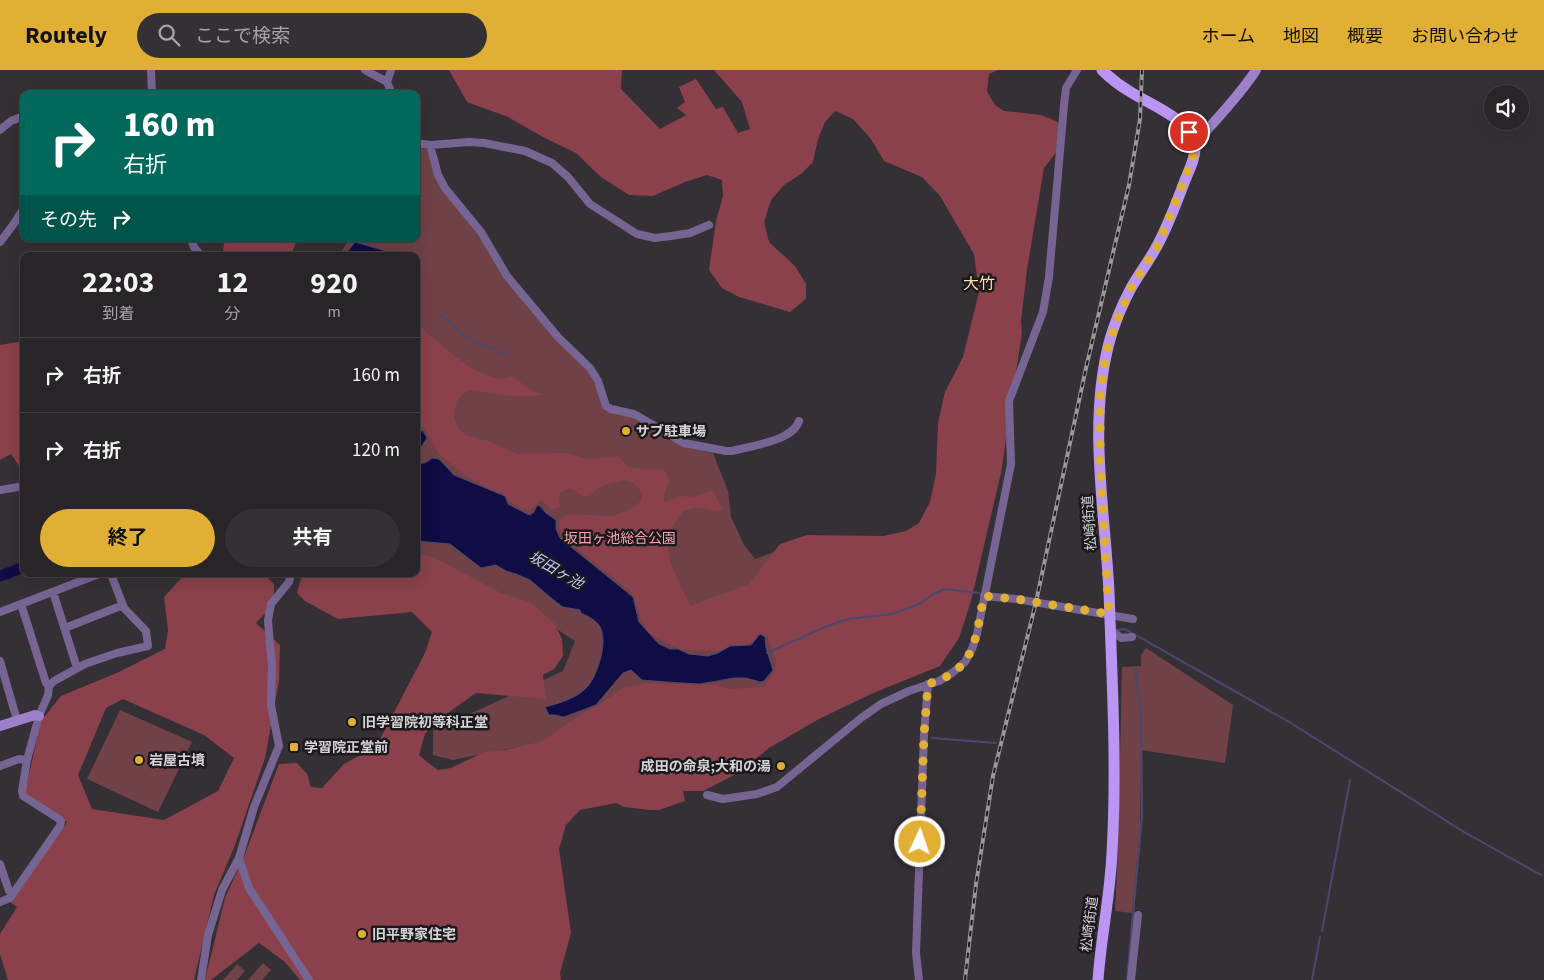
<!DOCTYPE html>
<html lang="ja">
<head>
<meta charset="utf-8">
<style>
  :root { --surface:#282428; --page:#343034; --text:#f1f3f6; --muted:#a5a4a8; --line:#444145; --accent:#e1af34 }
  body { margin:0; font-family:"Source Sans 3","Noto Sans JP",sans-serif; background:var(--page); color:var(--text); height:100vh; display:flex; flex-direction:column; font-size:19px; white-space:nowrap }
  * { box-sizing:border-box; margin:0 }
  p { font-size:16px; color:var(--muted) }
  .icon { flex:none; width:28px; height:28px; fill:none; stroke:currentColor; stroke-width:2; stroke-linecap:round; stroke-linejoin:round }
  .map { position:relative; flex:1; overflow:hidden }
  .sheet { position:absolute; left:20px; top:182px; width:400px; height:325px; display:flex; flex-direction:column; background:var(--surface); border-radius:10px; box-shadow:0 5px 20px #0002,0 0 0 1px var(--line) }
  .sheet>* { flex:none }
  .guide { position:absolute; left:20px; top:20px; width:400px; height:152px; border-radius:10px; box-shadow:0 5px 20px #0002,0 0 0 1px var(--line); background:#00695c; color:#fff; overflow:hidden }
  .tools { position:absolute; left:1484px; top:15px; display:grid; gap:10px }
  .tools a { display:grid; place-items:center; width:45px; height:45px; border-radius:50%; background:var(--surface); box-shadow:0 5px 20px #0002,0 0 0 1px var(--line); font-size:25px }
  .pin { position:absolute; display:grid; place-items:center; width:42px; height:42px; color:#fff; margin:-21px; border:2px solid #fff; border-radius:50%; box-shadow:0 1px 5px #0007 }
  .me { position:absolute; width:55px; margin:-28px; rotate:3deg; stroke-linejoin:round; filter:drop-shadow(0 0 4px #0008) }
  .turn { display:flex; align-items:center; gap:18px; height:105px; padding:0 20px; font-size:22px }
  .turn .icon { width:65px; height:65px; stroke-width:2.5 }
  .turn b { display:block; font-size:35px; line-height:42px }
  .then { display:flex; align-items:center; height:48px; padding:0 20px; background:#0003; gap:10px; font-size:19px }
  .eta { display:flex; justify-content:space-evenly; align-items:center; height:85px; text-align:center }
  .eta b { font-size:30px; font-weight:700; line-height:35px }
  .button { display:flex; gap:10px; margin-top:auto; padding:10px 20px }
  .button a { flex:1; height:58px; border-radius:30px; background:var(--accent); color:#111; font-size:20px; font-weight:700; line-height:58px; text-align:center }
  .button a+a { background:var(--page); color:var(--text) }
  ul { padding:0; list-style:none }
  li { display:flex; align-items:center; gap:15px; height:75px; padding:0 20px; border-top:1px solid var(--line) }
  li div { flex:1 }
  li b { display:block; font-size:19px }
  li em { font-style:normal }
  header { display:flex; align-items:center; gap:30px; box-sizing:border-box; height:70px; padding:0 25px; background:var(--accent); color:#111 }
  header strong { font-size:24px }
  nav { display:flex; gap:28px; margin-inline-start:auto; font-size:18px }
  .search { width:350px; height:45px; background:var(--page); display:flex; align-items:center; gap:12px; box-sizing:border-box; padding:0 18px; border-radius:28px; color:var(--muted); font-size:19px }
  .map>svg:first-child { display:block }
  .green { fill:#704247 }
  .forest { fill:#8a414b; fill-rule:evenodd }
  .water { fill:#100c44; stroke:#4b4870 }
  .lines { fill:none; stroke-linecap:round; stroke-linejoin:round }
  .stream { stroke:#4b4870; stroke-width:2 }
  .river { stroke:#100c44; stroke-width:11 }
  .street { stroke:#766592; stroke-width:8 }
  .secondary { stroke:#9c80c9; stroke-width:10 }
  .primary { stroke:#ba95f3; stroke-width:11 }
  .rail-casing { stroke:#9a969a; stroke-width:4 }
  .rail { stroke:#1b191b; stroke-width:2; stroke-dasharray:5.5; stroke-linecap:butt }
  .route { stroke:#e1af34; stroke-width:9; stroke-dasharray:0 16.2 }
  .poi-dot { fill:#e1af34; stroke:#1b191b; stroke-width:2 }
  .labels { text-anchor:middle; stroke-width:5; stroke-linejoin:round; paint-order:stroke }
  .poi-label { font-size:14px; font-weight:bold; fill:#d6d3d6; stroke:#1b191b; text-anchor:start }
  .street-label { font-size:14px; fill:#d6d3d6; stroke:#1b191b }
  .park-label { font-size:14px; fill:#faa2ab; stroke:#1b191b }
  .water-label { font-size:15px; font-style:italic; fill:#bbc4fc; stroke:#1b191b }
  .quarter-label { font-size:16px; fill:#fadfa5; stroke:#1b191b }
</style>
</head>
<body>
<header>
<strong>Routely</strong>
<div class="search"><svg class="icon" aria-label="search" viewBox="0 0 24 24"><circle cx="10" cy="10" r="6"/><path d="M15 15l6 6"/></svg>ここで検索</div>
<nav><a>ホーム</a><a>地図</a><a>概要</a><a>お問い合わせ</a></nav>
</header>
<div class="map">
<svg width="1544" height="910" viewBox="0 0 1544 910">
  <rect width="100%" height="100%" fill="#353035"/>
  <!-- green -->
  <path class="green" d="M416 77 426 79 429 83 432 97 438 112 478 164 495 193 587 300 596 316 601 333 606 341 633 347 682 376 713 383 728 421 731 447 744 475 755 489 793 475 859 471 768 625 453 690 433 685V661L563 601 575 571 508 527 416 502V186H338L350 169H416Z
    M1146 578 1233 635 1225 693 1141 680 1140 760 1132 843 1115 841 1118 782 1122 597 1141 596V585Z
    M120 640 192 672 158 742 87 709Z
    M263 893 271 900 262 910H248Z
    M237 894 245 901 237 910H223Z"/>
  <!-- forest -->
  <path class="forest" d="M449 0H622L621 19 660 59 686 45 677 38 685 32 679 17 696 9 716 39 723 37 738 63 750 59 742 32 714 0H998L989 4 987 21 995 35 1004 41 1041 45 1056 51 1063 57 1061 76 1044 98 1027 200 1021 251 1022 262 1001 403 971 531 959 568 940 596 871 624 819 649 769 678 740 702 703 721H683L685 731 659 740H650L624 737 616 733 580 740 566 755 559 779 571 863 560 903 561 910H300L285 892 259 873 211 910H205L225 828 245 784 279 694 297 693 307 704 311 717 322 718 344 694 376 677 425 583 432 562 412 542 338 549 305 531 297 523 302 504H416V482L435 488 501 523 530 532 554 553 562 569 563 586 554 599 543 605 546 629 476 623 435 652 425 664 419 685 427 692 438 700 451 698 484 682 504 680 543 671 569 652 603 632 624 617 646 613 717 615 729 619 765 617 777 594 767 566 730 581 682 580 649 564 640 547 633 524 564 468 560 459 559 450 568 444 612 446 633 438 641 431 642 425 639 418 633 413 624 410 608 414 599 418 589 426 584 427 573 419H567L561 422 559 429 560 437 552 440 544 432 540 430 533 438 526 441 462 403 438 383 424 357 416 359V253L453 285 476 301 499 309 511 306C523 312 529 323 543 324 520 330 495 323 472 320L465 322 457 331 454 341 455 350 459 359 466 365 488 371 517 384 565 383 589 389 618 386 628 397 646 400 664 399 669 410 663 428 665 432 681 426 693 427 713 420 722 439 717 442 698 437 683 441 666 467 671 494 690 536 749 514 780 474 807 465 883 466 906 461 919 453 930 432 936 404 938 353 945 322 963 287 979 222 974 184 940 126 922 107 884 91 871 69 853 49 835 41 825 52 818 69 813 92 801 104 784 115 771 130 764 152 769 172 795 196 806 214V229L790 242 739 227 722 218 709 200 716 151 723 126 722 110 707 105 685 112 653 126 629 125 601 107 576 83 543 67 508 47 467 32Z
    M225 169H297L291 186H222Z
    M24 271V403L11 384 0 390V275Z
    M185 504H264L274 514V534L256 553 280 575 279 611 265 688 235 775 214 825 194 910H8L0 884V864L17 837 10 832 67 752 25 723 41 651 61 626 119 602 165 579 168 560 164 527ZM123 629 204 665 234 688 218 721 164 750 92 739 78 705 106 638Z"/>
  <!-- water -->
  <path class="water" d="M355 172 403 186H344Z
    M416 361H423L427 368 416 385Z
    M432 388 439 389 454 405 505 426 508 434 527 444 530 445 534 442 536 437 539 435 546 443 556 450V459L560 468 633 527 639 552 659 574 670 579H678L689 584 708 586 718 583 730 576 751 575 760 564 765 567 766 578 773 600 764 611 760 612 746 608H734L700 614 666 612 642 610 631 600 623 603 596 635 564 647 554 645H549L545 637C560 633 578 628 588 616 598 604 610 567 598 554 594 549 587 546 581 543L580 540 563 537 556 532 530 510 516 504 506 501 496 495 481 498 450 474 416 471V391C422 396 427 392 432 388Z"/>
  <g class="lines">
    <!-- stream -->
    <path class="stream" d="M440 244 453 256 477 274 495 279 501 285 505 282
      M1118 560 1125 559 1291 653 1464 762 1541 805
      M767 583 827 556 848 549 892 544 904 540 921 533 933 524 945 519 979 523
      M932 668 996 673
      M1322 861 1350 710
      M1127 910 1142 746 1141 642 1135 599
      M1312 910 1320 867"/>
    <!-- river -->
    <path class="river" d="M0 506 24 497"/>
    <!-- street -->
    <path class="street" d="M151 0 152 24
      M365 0 387 12
      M391 0 387 12 392 24
      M0 60 11 51 24 46
      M416 73 430 75 469 72 484 73 525 81 552 93 568 107 590 134 637 164 655 168 671 166 690 163 709 155
      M430 75 438 105 445 118 481 162 507 206 558 267 590 298 598 311 606 336 611 339 634 344 684 373 726 381H732C750 376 793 371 799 351
      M191 169 194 177 201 186
      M0 172 13 155 24 138
      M0 420 24 416
      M53 522 77 598
      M984 526 1016 529 1133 549
      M21 534 46 613 49 616
      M0 542 99 504
      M65 558 123 535
      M1110 559 1121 568 1132 567
      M0 591 17 650
      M0 696 19 689 27 690
      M707 725 723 729 757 724 777 717 861 648 881 634 909 621 939 611 952 603 965 592 972 579 977 564 1011 394 1009 331 1043 242 1049 207 1064 35 1066 18 1077 0
      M239 788 249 818 309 910
      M0 794 9 821 12 824
      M0 832 10 828 60 756 61 751 59 749 23 726 22 721 27 690 39 646 48 625 49 616 54 611 85 594 117 583 148 576 146 561 124 538 111 504
      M201 910 208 865 222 820 239 788 254 737 279 676 271 635 272 594 270 575 268 550 271 534 289 512 291 504
      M919 910 916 883 924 665 928 614
      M1131 910 1138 845"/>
    <!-- secondary -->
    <path class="secondary" d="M1194 71 1199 69C1219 46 1240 25 1256 0
      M0 656 35 645 39 646"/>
    <!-- primary -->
    <path class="primary" d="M1098 910C1101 868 1110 826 1112 783 1117 697 1112 609 1109 522 1105 440 1088 354 1109 273 1114 254 1122 235 1131 218 1139 204 1149 191 1157 176 1168 156 1176 134 1184 113 1188 102 1196 88 1195 76 1192 49 1148 34 1129 21 1119 15 1110 8 1102 0"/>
    <defs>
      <path id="rail" d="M965 910 976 814 993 706 1036 532 1086 298 1129 115 1140 49 1142 0"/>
    </defs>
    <!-- rail casing -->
    <use href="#rail" class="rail-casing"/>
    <!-- rail -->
    <use href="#rail" class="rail"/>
  </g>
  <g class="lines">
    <!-- route -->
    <path class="route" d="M920 772 924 665 928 614C977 600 975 568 984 526L1016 529 1109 544 1100 391V330L1104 296 1109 273 1116 253 1131 218 1158 175 1192 91 1195 76 1189 62"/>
  </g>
  <!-- markers -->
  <g class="poi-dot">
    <circle cx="626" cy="361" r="5"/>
    <circle cx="352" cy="652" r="5"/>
    <rect x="289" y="672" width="10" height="10" rx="2.5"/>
    <circle cx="139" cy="690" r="5"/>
    <circle cx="781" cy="696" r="5"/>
    <circle cx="362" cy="864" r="5"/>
  </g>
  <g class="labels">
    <!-- poi labels -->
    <g class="poi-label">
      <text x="636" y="366">サブ駐車場</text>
      <text x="362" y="657">旧学習院初等科正堂</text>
      <text x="304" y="682">学習院正堂前</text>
      <text x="149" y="695">岩屋古墳</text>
      <text x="771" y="701" text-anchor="end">成田の命泉;大和の湯</text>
      <text x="372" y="869">旧平野家住宅</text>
    </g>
    <!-- street labels -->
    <g class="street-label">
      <text transform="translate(1089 453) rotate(-94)" y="5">松崎街道</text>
      <text transform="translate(1089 854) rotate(-83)" y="5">松崎街道</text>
    </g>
    <!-- park labels -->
    <g class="park-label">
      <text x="620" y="473">坂田ヶ池総合公園</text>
    </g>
    <!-- water labels -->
    <g class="water-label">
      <text transform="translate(556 500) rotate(30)" y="5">坂田ヶ池</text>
    </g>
    <!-- quarter labels -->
    <g class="quarter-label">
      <text x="979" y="219">大竹</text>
    </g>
  </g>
</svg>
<div class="tools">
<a><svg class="icon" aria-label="sound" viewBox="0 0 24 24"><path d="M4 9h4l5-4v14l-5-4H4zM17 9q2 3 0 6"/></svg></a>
</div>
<div class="pin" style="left:1189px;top:62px;background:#d93025"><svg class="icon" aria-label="arrive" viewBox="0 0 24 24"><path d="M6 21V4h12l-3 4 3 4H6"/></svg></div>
<svg class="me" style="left:920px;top:772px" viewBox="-20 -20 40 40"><circle r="17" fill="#e1af34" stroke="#fff" stroke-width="3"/><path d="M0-11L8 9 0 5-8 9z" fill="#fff"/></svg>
<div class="guide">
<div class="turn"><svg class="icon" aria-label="right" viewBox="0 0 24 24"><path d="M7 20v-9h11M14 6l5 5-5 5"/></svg><div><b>160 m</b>右折</div></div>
<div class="then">その先<svg class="icon" aria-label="right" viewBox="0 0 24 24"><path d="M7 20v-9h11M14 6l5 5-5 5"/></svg></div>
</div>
<section class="sheet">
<div class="eta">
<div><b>22:03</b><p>到着</p></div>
<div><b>12</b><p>分</p></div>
<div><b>920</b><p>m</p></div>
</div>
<ul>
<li><svg class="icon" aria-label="right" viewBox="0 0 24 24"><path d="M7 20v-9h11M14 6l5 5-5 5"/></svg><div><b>右折</b></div><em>160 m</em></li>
<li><svg class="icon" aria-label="right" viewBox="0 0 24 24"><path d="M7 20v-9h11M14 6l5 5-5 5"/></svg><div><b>右折</b></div><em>120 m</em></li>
</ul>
<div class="button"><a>終了</a><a>共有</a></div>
</section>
</div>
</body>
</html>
